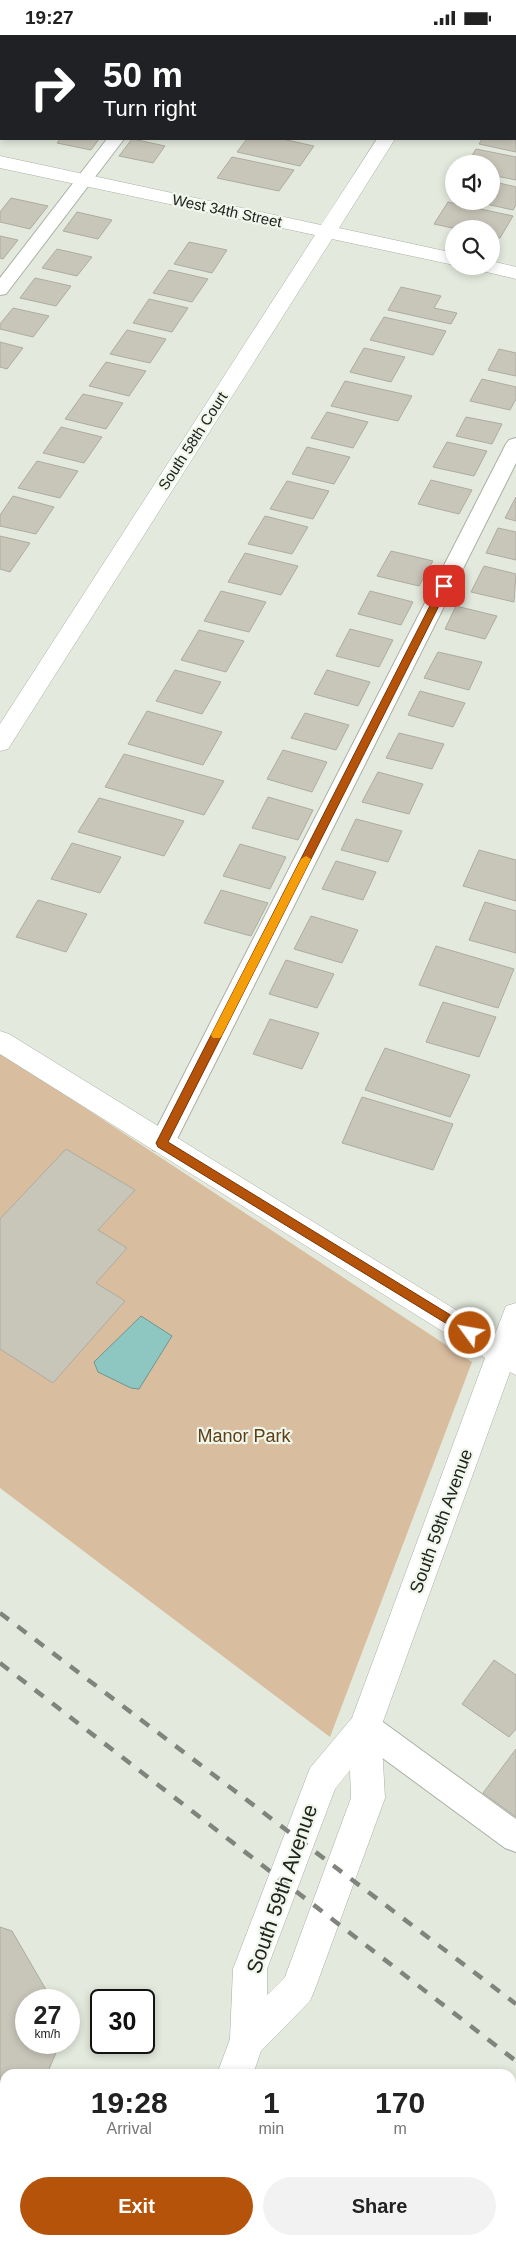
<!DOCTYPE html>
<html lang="en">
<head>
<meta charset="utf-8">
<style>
  :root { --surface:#fff; --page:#f2f2f2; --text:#222; --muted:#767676; --accent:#b45309 }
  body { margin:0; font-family:Arial,sans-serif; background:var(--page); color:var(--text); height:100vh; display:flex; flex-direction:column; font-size:19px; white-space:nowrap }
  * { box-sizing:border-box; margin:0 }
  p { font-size:16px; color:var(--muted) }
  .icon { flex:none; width:28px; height:28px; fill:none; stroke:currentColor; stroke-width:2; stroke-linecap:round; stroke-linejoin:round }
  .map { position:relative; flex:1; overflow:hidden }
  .panel { position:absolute; left:0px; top:2034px; width:516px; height:176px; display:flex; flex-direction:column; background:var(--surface); border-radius:15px 15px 0 0; box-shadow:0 2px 8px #0003 }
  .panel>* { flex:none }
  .guide { position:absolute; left:0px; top:0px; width:516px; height:105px; box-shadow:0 2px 8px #0003; background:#202124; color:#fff; overflow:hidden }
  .buttons { position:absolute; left:445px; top:120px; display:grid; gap:10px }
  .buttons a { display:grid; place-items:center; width:55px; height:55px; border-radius:50%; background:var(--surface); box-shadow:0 2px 8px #0003; font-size:25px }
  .speed { position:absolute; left:15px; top:1954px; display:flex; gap:10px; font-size:25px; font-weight:700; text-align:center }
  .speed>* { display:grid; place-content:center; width:65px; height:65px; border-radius:50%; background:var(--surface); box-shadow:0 2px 8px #0003; line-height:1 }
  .speed small { font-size:12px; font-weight:400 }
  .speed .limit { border:2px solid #111; border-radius:8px; background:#fff; color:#111 }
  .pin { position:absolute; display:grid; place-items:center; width:42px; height:42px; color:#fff; margin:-21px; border-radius:10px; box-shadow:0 2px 8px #0006 }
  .me { position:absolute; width:55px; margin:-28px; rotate:302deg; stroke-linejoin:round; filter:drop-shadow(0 0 4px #0008) }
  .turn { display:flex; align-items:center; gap:18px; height:105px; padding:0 20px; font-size:22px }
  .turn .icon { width:65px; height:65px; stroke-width:2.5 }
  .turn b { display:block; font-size:35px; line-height:42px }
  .eta { display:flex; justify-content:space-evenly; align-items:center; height:85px; text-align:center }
  .eta b { font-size:30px; font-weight:600; line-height:35px }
  .button { display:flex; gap:10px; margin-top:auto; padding:10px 20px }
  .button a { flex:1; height:58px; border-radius:30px; background:var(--accent); color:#fff; font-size:20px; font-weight:600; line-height:58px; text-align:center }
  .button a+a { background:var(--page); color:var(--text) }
  .status { display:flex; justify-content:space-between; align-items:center; height:35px; padding:0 25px; background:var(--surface); direction:ltr }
  .status svg { height:14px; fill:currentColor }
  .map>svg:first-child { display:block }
  .green { fill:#d8bd9f }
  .water { fill:#8ec7c1; stroke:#6d9690 }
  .building { fill:#c8c6b9; stroke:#aeaca0 }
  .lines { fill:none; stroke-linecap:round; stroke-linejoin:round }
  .service-casing { stroke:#aab0a5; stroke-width:2 }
  .minor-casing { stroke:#aab0a5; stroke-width:1 }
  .service { fill:#fff; fill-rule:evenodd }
  .minor { fill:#fff; fill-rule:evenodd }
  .rail { stroke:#80847c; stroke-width:4.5; stroke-dasharray:11 11; stroke-linecap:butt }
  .route { fill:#b45309; stroke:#753606 }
  .slow { fill:#f59e0b }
  .labels { text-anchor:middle; stroke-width:4.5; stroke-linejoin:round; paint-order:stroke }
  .far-street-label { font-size:15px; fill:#21231f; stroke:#f0f6ea }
  .park-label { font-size:18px; fill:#5e3e15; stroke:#f0f6ea }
  .street-label { font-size:18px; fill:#21231f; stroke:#f0f6ea }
  .near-street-label { font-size:21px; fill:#21231f; stroke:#f0f6ea }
</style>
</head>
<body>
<div class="status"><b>19:27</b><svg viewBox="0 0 49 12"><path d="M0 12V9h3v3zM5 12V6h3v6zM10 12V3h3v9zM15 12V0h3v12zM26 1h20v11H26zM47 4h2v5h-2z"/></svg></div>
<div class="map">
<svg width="516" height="2209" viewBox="0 0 516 2209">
  <rect width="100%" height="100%" fill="#e3e9dd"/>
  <!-- green -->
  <path class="green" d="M0 1017 472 1327 330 1702 0 1453Z"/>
  <!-- water -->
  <path class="water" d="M141 1281 172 1301 139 1354 131 1353 98 1337 94 1327Z"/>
  <!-- building -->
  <path class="building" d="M515 94 516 117 479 109 482 104H515Z
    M60 104H99L91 115 57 108Z
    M132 104H133L165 111 153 128 119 121Z
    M247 104H282L314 111 300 131 237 117Z
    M476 114 516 122V145L491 140V129H467Z
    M232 122 294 135 279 156 217 143Z
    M491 146 516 152V170L513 175 472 166H491Z
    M11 163 48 171 30 194 0 187V177Z
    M448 167 513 181 500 203 491 201V194H457L434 189Z
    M77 177 112 185 98 204 63 196Z
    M0 201 18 205 3 224 0 223Z
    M189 207 227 215 212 238 174 229Z
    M57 214 92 222 77 241 42 233Z
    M169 235 208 244 192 267 153 258Z
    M35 243 71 251 56 271 20 263Z
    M401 252 441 261 434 273 457 278 451 289 388 275Z
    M149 264 188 273 172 297 133 288Z
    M13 273 49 281 33 302 0 294V289Z
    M384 282 446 296 433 320 370 305Z
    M127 295 166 304 150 328 110 319Z
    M0 307 23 313 7 334 0 332Z
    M364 313 405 322 391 347 350 337Z
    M499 314 516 318V341L488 335Z
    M106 327 146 336 129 361 89 351Z
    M482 344 516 352V364L510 375 470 366Z
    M345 346 412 361 398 386 331 371Z
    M83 359 123 368 106 394 65 384Z
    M327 377 368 387 353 413 311 403Z
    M466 382 502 389 492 409 456 401Z
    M61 392 102 402 84 428 43 418Z
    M447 407 487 416 474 441 433 432Z
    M307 412 350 422 334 449 292 439Z
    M37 426 78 436 60 463 18 453Z
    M431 445 472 455 459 479 418 469Z
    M287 446 329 456 313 484 270 474Z
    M13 461 54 472 36 499 0 491V480Z
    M516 462V486L505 483Z
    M265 481 308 492 292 519 248 509Z
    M498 493 516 497V525L486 518Z
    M0 501 30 508 10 537 0 534Z
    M391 516 433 526 419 551 377 541Z
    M245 518 298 531 281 560 228 547Z
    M484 531 516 539 514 567 471 557Z
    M221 556 266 567 249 597 204 586Z
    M370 556 413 567 401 590 358 579Z
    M456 571 497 581 485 604 445 594Z
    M350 594 393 605 379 632 336 621Z
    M199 595 244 606 226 637 181 625Z
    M438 617 482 627 469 655 424 643Z
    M175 635 221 647 202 679 156 666Z
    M327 635 370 647 358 671 314 659Z
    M420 656 465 668 453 692 408 680Z
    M147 676 222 697 203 730 128 709Z
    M305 678 349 690 336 715 291 703Z
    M399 698 444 709 432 734 386 723Z
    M283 715 327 727 312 757 267 744Z
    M124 719 224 746 204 780 105 752Z
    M378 737 423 749 409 779 362 767Z
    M268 762 313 775 298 805 252 793Z
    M99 763 184 786 164 821 78 797Z
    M356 784 402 796 388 827 341 815Z
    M72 808 121 822 100 858 51 844Z
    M240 809 286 822 270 854 223 841Z
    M479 815 516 825V866L463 851Z
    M336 826 376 837 363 865 322 854Z
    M221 855 268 868 251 901 204 888Z
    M38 865 87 879 66 917 16 902Z
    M485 867 516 876V918L469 905Z
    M311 881 358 895 342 928 294 914Z
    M436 911 514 934 498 973 419 950Z
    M286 925 334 939 317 973 269 959Z
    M443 967 496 982 479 1022 426 1007Z
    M270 984 319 998 302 1034 253 1019Z
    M385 1013 470 1040 450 1082 365 1055Z
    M362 1062 453 1089 433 1135 342 1108Z
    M66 1114 135 1155 98 1195 127 1213 96 1248 125 1266 53 1348 0 1314V1184Z
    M494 1625 516 1640V1694L509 1702 462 1669Z
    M516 1714V1782L483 1758Z
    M0 1892 12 1896 52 1965H26V2008H60L47 2039H5V2205H57L55 2209H0Z"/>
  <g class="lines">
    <defs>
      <path id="service" d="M186 0H202V1H186Z
        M107 104H124L6 259 0 260V243Z
        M516 403V428L175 1108 171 1115 162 1118 153 1115 149 1108 506 409 509 405Z
        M365 1678 376 1682 516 1784V1817L505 1813 354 1702 350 1692 354 1682Z"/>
      <path id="minor" d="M377 104H395L339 193 454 218V230L332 204 8 714 0 716V689L315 200 0 133V121L321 190Z
        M491 226 516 232V244L478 235 475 231H491Z
        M0 996 9 999 495 1299 506 1271 516 1268V1340L510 1337 381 1692 385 1763 315 1954 310 1966 261 2016 253 2039H217L230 2004 233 1934 310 1733 352 1683 485 1323 0 1019ZM350 1735 351 1763 285 1942 267 1960V1934L335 1754Z
        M155 2205H193L191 2209H153Z"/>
    </defs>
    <!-- service casing -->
    <use href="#service" class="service-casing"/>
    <!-- minor casing -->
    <use href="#minor" class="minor-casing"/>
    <!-- service -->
    <use href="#service" class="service"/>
    <!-- minor -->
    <use href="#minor" class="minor"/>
    <!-- rail -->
    <path class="rail" d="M0 1578 516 1969
      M0 1628 516 2026"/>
  </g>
  <!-- route -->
  <path class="route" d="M444 548 449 551 168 1107 475 1295 476 1298 475 1302 470 1303 158 1112 156 1108 440 551Z"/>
  <!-- slow -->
  <path class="slow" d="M306 821 311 824 222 1000 220 1003H213L211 1000 301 824Z"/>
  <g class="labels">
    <!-- far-street labels -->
    <g class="far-street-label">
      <text transform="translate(227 176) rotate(12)" y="5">West 34th Street</text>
      <text transform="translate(193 406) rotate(-57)" y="5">South 58th Court</text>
    </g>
    <!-- park labels -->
    <g class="park-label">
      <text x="244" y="1407">Manor Park</text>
    </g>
    <!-- street labels -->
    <g class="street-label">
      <text transform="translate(441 1486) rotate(-70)" y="6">South 59th Avenue</text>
    </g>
    <!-- near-street labels -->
    <g class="near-street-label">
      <text transform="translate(282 1854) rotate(-71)" y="7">South 59th Avenue</text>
    </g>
  </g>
</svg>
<div class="buttons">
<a><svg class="icon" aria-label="sound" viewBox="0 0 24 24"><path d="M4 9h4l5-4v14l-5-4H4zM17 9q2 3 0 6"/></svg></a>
<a><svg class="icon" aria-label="search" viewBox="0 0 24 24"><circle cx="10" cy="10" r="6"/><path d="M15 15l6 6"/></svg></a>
</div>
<div class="speed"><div>27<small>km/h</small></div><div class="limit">30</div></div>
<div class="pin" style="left:444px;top:551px;background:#d93025"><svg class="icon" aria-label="arrive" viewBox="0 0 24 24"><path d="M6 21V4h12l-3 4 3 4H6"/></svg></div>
<svg class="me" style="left:470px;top:1298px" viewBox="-20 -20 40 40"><circle r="17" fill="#b45309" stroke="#fff" stroke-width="3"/><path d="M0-11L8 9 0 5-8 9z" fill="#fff"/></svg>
<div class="guide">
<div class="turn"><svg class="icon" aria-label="right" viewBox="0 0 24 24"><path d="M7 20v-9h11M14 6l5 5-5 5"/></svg><div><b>50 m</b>Turn right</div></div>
</div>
<section class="panel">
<div class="eta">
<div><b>19:28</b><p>Arrival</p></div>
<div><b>1</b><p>min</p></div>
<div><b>170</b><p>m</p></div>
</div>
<div class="button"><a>Exit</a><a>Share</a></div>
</section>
</div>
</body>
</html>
